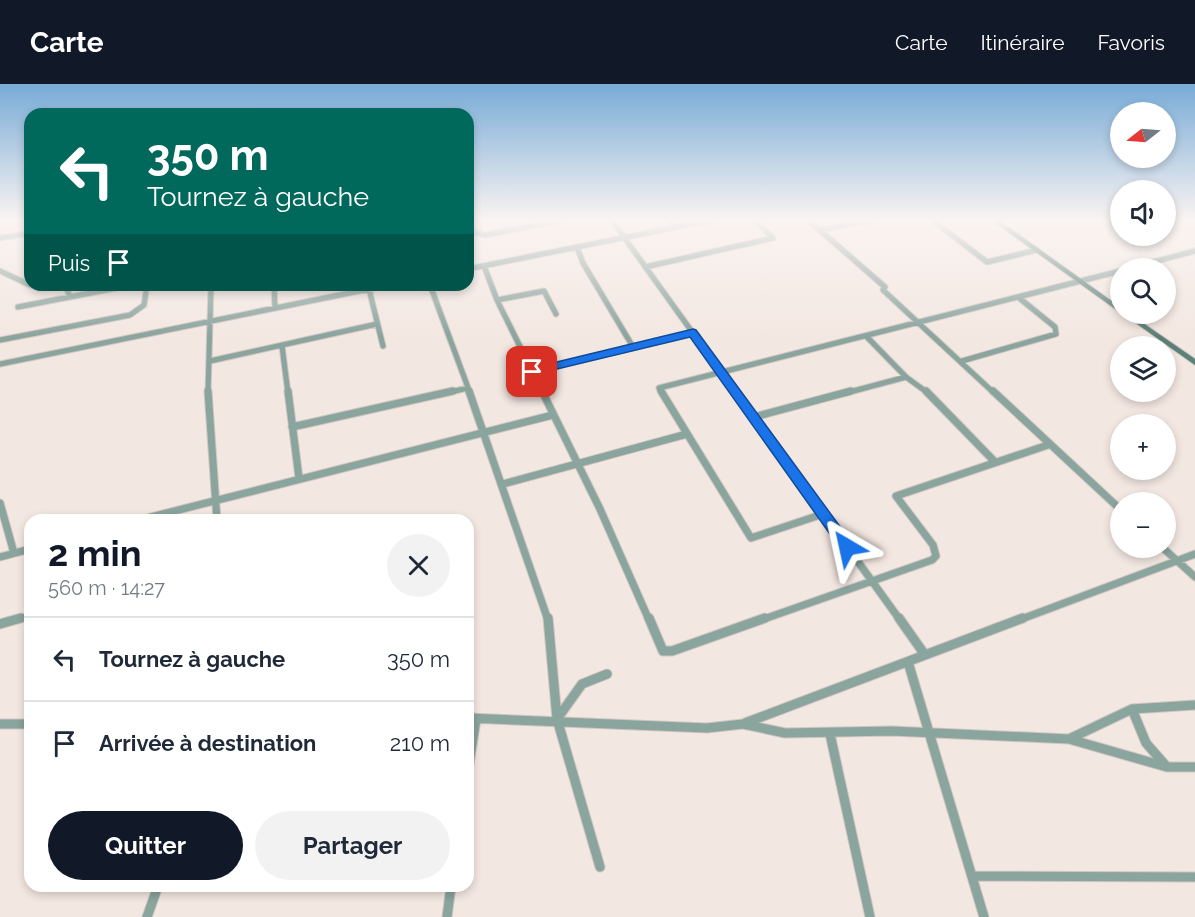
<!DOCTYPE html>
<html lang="fr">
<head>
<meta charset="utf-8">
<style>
  :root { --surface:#fff; --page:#f2f2f3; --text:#1f2937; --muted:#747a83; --line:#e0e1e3; --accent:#111827 }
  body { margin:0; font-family:Raleway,sans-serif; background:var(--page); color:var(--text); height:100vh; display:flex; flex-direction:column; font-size:22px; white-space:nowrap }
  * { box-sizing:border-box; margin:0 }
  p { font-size:20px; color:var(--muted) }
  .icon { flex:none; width:33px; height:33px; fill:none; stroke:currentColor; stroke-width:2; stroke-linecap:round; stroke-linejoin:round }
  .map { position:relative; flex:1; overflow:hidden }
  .drawer { position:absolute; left:24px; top:430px; width:450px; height:378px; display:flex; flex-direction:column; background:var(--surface); border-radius:18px; box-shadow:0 3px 9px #0003 }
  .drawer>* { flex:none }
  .top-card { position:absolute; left:24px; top:24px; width:450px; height:183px; border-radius:18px; box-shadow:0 3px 9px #0003; background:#00695c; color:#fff; overflow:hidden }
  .needle { width:39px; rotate:253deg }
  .controls { position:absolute; left:1110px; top:18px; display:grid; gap:12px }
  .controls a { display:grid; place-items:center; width:66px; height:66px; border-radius:50%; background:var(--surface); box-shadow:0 3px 9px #0003; font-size:30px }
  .pin { position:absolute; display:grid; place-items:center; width:51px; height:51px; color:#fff; margin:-26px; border-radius:12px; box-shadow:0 3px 9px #0006 }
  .me { position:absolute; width:66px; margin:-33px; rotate:324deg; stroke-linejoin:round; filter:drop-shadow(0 0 4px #0008) }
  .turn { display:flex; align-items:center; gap:21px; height:126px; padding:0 24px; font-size:27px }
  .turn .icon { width:78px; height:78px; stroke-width:2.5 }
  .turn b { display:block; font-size:42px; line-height:51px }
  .then { display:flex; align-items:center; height:57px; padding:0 24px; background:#0003; gap:12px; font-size:22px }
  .round { display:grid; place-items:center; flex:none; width:63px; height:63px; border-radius:32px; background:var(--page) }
  .headline { display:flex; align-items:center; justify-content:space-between; height:102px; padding:0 24px }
  h1 { font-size:36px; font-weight:700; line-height:45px; color:var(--accent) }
  .primary-button { display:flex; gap:12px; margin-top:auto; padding:12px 24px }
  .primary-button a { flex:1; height:69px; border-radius:36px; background:var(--accent); color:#fff; font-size:24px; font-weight:700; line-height:69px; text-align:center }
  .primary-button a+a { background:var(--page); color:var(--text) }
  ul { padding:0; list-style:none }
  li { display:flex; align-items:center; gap:18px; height:84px; padding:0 24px; border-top:2px solid var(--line) }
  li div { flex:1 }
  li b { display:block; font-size:22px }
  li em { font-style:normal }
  header { display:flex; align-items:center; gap:36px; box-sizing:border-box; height:84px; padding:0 30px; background:var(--accent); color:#fff }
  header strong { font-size:28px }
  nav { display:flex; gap:33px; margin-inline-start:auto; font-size:21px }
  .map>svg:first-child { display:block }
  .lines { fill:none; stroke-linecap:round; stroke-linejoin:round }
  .street-far2-casing { stroke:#d0c5c0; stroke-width:7 }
  .street-far1-casing { stroke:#d0c5c0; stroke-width:9 }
  .street-casing { stroke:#d0c5c0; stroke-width:11 }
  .secondary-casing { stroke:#d0c5c0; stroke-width:2 }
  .street-far2 { stroke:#8aa49e; stroke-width:5 }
  .street-far1 { stroke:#8aa49e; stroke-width:7 }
  .street { stroke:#8aa49e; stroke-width:9 }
  .secondary { fill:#5b8279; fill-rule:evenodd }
  .route { fill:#1a73e8; stroke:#114b97; stroke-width:1.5 }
</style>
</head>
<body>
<header>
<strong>Carte</strong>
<nav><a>Carte</a><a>Itinéraire</a><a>Favoris</a></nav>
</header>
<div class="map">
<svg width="1195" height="833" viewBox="0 0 1195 833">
  <rect width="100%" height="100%" fill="#f3e7e1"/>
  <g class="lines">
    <defs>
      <path id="street-far2" d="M611 135 736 309
        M668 135 675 143
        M754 135 773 154
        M807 135 885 203 883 206 994 309
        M931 135 987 178 1037 166
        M468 146 485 151 568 135
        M820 146 876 135
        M0 154 30 149
        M577 163 583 179 633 263
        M484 182 497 216 543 309
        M645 183 773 154
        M1130 184 1195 167
        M468 185 716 135
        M0 187 30 201
        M31 201 39 204 46 201
        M65 201 70 213
        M274 201 275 224
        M430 201 470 309
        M369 205 383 262
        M497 216 544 207 556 230
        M18 223 132 201
        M867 253 906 293 928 309
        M0 256 130 231 144 221 147 201
        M282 262 288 309
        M210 277 377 240
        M962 277 1056 250 1055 243 1018 213 1120 187
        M0 280 389 201
        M533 288 693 249
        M208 309 211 201
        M446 309 468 304
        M662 309 659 304 1018 213
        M846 309 906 293"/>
      <path id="street-far1" d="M208 307 217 436
        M288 307 299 394
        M469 307 548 536
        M542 307 600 425 649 536
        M661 307 751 454 823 430
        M735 307 900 536
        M926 307 995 378
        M993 307 1120 425
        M754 333 851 307
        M292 343 453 307
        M503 400 687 350
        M0 419 14 469
        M139 436 553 331
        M1163 464 1195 493
        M0 473 30 465
        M15 536 30 532
        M761 536 932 476 936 472 933 461 896 412 1048 361
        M1019 536 1195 470"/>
      <path id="street" d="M548 534 557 635 600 783
        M649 534 663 567H672L765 534
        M899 534 925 571
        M0 540 21 534
        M908 578 984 833
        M468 634 707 644 743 640 785 649 892 647 1069 655 1167 683H1195
        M557 635 582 600 607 590
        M745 639 1023 534
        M0 640H30
        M830 650 870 833
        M1069 655 1132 625
        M1167 683 1146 659 1132 625 1195 621
        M468 686 476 635
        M972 792 1195 793
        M147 833 158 802
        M447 833 451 802"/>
      <path id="secondary" d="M990 135H997L1120 223V228L1118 227Z
        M1123 230H1130L1195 275V281Z"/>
    </defs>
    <!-- street-far2 casing -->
    <use href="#street-far2" class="street-far2-casing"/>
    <!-- street-far1 casing -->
    <use href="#street-far1" class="street-far1-casing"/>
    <!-- street casing -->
    <use href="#street" class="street-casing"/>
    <!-- secondary casing -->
    <use href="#secondary" class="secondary-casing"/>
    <!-- street-far2 -->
    <use href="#street-far2" class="street-far2"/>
    <!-- street-far1 -->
    <use href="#street-far1" class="street-far1"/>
    <!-- street -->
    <use href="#street" class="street"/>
    <!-- secondary -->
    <use href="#secondary" class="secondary"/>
  </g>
  <!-- sky -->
  <linearGradient id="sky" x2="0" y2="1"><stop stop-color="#78abd7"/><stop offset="0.54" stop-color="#faf4f2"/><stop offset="1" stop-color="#faf4f2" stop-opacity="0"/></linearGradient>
  <rect width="1195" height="252" fill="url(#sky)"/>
  <!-- route -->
  <path class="route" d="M693 245 696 246 852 459 854 463 852 467H842L690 253 532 291 527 288 532 284Z"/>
</svg>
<div class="controls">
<a><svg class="needle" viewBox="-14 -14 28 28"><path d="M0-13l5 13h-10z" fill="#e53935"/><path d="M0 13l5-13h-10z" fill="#747a83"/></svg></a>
<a><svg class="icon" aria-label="sound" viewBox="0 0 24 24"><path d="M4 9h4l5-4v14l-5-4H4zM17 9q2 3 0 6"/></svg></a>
<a><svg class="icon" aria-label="search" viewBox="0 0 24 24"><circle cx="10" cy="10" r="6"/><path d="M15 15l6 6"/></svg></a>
<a><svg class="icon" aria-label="layers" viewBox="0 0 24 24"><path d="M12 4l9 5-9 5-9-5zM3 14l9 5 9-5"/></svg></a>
<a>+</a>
<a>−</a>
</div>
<div class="pin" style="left:532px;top:288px;background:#d93025"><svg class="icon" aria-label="arrive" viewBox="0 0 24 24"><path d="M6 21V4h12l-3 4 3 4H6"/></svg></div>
<svg class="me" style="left:847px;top:463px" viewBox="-20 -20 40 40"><path d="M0-17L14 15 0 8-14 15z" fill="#1a73e8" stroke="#fff" stroke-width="4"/></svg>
<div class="top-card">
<div class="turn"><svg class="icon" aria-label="left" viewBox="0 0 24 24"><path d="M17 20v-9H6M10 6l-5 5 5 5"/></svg><div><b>350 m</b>Tournez à gauche</div></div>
<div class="then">Puis<svg class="icon" aria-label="arrive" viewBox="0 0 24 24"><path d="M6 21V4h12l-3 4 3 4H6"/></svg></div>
</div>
<section class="drawer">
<div class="headline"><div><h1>2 min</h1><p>560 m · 14:27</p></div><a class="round"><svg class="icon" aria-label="close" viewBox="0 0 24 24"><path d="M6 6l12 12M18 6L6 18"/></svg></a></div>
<ul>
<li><svg class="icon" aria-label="left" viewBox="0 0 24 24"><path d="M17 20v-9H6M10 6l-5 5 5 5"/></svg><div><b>Tournez à gauche</b></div><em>350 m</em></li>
<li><svg class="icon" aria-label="arrive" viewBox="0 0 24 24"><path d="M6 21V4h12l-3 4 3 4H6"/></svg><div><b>Arrivée à destination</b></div><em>210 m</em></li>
</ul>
<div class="primary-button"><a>Quitter</a><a>Partager</a></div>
</section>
</div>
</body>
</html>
